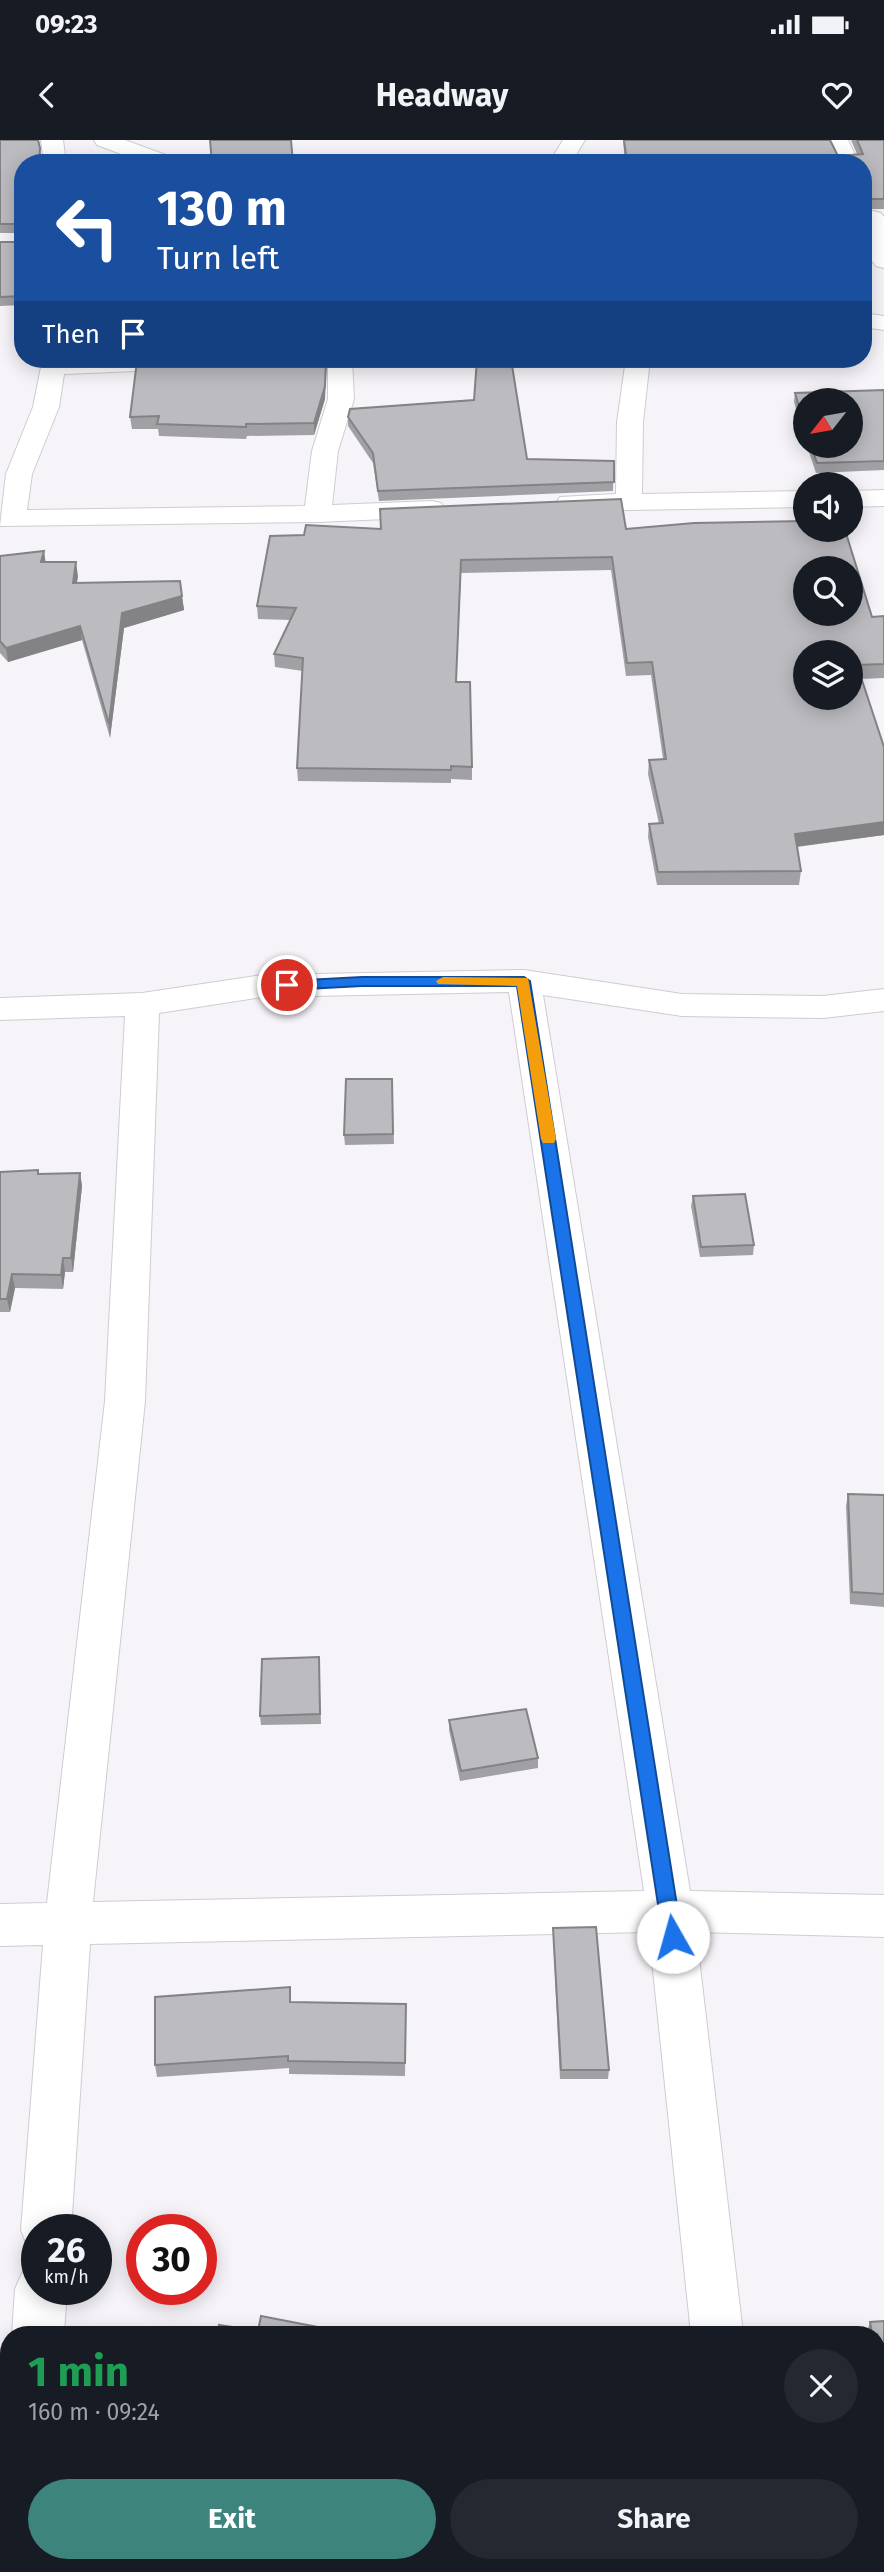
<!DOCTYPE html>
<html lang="en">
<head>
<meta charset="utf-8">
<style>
  :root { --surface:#171b24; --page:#242831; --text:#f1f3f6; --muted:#9ea1a6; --accent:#3d847d }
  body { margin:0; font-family:"Fira Sans",sans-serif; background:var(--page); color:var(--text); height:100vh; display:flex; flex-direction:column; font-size:26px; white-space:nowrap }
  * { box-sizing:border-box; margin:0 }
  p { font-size:23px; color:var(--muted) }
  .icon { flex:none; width:38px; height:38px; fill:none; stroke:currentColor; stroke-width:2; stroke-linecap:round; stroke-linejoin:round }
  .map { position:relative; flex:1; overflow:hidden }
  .sheet { position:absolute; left:0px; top:2186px; width:886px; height:247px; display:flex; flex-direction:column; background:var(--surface); border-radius:28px 28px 0 0; box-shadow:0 4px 18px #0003 }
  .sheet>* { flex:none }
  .banner { position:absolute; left:14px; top:14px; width:858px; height:214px; border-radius:28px; box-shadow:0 4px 18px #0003; background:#1a4fa0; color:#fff; overflow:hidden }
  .needle { width:46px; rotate:239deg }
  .controls { position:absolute; left:793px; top:248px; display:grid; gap:14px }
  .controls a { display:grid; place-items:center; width:70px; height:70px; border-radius:50%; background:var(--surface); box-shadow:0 4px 18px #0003; font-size:35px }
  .speed { position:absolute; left:21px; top:2074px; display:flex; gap:14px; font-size:35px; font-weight:700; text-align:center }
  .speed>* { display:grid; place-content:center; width:91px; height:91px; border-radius:50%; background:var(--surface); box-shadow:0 4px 18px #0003; line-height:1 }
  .speed small { font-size:18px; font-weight:400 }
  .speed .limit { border:10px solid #d22; background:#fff; color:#111 }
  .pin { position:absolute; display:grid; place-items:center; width:60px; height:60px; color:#fff; margin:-30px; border:4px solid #fff; border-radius:50%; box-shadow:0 2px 7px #0007 }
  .me { position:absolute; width:77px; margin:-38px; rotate:353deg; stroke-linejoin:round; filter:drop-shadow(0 0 5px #0008) }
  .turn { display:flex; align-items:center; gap:24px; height:147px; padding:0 28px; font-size:32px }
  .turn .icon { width:91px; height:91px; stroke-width:2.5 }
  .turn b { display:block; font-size:49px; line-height:60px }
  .then { display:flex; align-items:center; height:66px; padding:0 28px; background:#0003; gap:14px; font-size:26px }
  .round { display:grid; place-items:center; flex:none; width:74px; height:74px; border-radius:37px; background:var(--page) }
  .overview { display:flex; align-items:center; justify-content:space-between; height:119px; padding:0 28px }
  h1 { font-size:42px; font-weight:700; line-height:52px; color:#1e9e55 }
  .action { display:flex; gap:14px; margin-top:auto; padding:14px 28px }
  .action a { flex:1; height:80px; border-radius:42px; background:var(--accent); color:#fff; font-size:28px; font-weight:700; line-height:80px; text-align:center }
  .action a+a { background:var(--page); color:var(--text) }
  .status { display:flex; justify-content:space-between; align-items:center; height:49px; padding:0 35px; background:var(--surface); direction:ltr }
  .status svg { height:19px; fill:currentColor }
  header { display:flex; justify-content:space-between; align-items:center; height:91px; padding:0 28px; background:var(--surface); font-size:32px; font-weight:700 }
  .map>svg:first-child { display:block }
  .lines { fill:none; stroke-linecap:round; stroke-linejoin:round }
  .minor-casing { stroke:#cfccd1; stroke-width:2 }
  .minor { fill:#fff; fill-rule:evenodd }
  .wall { fill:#a1a1a5 }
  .shaded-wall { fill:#838386 }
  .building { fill:#bbbbc0; stroke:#838386; stroke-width:2; fill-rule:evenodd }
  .route { fill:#1a73e8; stroke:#114b97; stroke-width:2 }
  .slow { fill:#f59e0b }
</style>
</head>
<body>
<div class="status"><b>09:23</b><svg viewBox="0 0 49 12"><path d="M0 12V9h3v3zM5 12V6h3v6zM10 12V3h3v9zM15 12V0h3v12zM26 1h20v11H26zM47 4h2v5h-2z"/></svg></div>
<header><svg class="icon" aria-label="back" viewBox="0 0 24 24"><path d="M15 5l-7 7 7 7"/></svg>Headway<svg class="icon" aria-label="heart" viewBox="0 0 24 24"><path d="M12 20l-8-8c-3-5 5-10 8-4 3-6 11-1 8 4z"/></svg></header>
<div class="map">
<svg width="884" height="2432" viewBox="0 0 884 2432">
  <rect width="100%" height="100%" fill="#f7f4f9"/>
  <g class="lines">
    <defs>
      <path id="minor" d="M41 0H63L66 23H44Z
        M94 0H125L174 18 177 23H145L97 5Z
        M563 0H585L571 23H549Z
        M826 0H848L859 23H837Z
        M873 71 881 73 884 77V128L876 126 872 121 863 83 865 73Z
        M863 173 884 176V190L863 187Z
        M73 219H268L265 224 256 226 64 234 59 267 32 334 27 370 305 366 312 311 328 259V219H352L354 259 338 311 332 365 432 361 441 363 445 369 441 375 432 377 318 382 0 386 6 334 33 267 41 227 44 222Z
        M626 219H650L643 282 642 354 805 351V367L569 371 560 369 556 363 560 357 616 354 617 282Z
        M884 350V366L850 367V351Z
        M524 830 682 854 823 856 884 849V871L823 878 682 876 543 855 690 1751 884 1755V1797L696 1792 743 2194H691L649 1792 90 1804 71 2090H37V2111L28 2108 21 2090 43 1805 0 1806V1764L47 1763 105 1261 125 876 0 880V858L142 853 262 835ZM509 852 644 1751 93 1762 145 1261 159 873 262 857Z
        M37 2125V2149H67L64 2194H12L15 2149 23 2131Z
        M9 2402V2424H49V2432H0L3 2405Z
        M716 2424H770L771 2432H715Z"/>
    </defs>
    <!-- minor casing -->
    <use href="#minor" class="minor-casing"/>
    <!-- minor -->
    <use href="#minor" class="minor"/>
  </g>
  <!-- wall -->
  <path class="wall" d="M0 0H39L41 17 23 23V93H0Z
    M623 0H830L838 16 857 14 851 0H884V69H863V23H625Z
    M0 102H23V165L0 166Z
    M884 250V330L816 333 807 306H850L805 261V299L794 262 795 253Z
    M325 259 314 295 247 296 246 299 159 296 158 289H132L130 277Z
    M348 277 527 319 614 321 613 351 379 361 373 323 348 286Z
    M380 369 626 389 872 477 884 476V538L861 539 884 695 797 707 801 731 799 745H657L648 697 649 684H659L648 634 649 620 663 619 651 535 626 536 611 430 461 433 456 542 472 627V640L451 639V643L298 641 297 628 303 531 275 527 274 514 290 480 258 479 257 466 304 395 381 389Z
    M44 411 45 422 78 436 77 443 182 456 184 470 124 488 110 598 82 500 8 522 0 513V416Z
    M392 939 394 1004 345 1005 344 995Z
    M0 1032 38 1034 80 1033 82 1046 73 1132H65L63 1149 15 1148 10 1172H0Z
    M693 1056 754 1105 753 1115 700 1117 691 1066Z
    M848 1354 884 1355V1467L850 1464 846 1366Z
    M319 1517 321 1584 261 1585 260 1576Z
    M449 1580 538 1618V1628L460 1641 449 1590Z
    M553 1788 609 1930 608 1939H560L553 1797Z
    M291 1862 406 1864 405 1936 289 1934V1928L157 1937 155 1925Z
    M884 2181V2331L877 2277V2194H866L870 2182Z
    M843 2424H877L884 2432H843Z"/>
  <!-- shaded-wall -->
  <path class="shaded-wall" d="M326 219H327L325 259 314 295V283Z
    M44 411 46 425 41 422Z
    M76 422 78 436 74 457 73 443Z
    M182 456 184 470 124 488 110 598 109 584 122 473Z
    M80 486 82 500 8 522 6 508Z
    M884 682V695L793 707 795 694Z
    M80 1033 82 1046 73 1132 71 1118Z
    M63 1118 65 1132 63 1149 61 1135Z
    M12 1134 15 1148 10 1172 7 1159Z"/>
  <!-- building -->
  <path class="building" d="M0 0H38L40 8 39 23H23V84H0Z
    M210 0H291L293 23H212Z
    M624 0H830L838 16 863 14 857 0H884V59H863V23H627Z
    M0 102H23V156L0 157Z
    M198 219H326L325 246 314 283 246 284V287L157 284 159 276 130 277 137 221Z
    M477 219H511L527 319 614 321V342L378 351 373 313 348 277 350 269 474 260Z
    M884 250V321L817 323 811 306H850V261H805V286L795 253Z
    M621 359 626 389 694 383 805 381V390H845L872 477 884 476V524L857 525 884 607V682L795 694 801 731 658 732 649 684 663 683 649 620 666 619 652 522 627 523 612 417 461 420 456 542H470L472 627 451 626V630L297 628 303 518 274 514 296 468 257 466 270 396 304 395 306 385 381 389 380 369ZM805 429H850V474H805ZM805 513H850V558H805Z
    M44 411 41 422H76L73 443 180 441 182 456 122 473 109 584 80 486 6 508 0 501V416Z
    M346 939H392L393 994 344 995Z
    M38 1030V1034L80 1033 71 1118H63L61 1135 12 1134 7 1159H0V1032Z
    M745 1054 754 1105 701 1107 693 1056Z
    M848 1354 884 1355V1454L852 1452Z
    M319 1517 320 1574 260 1576 262 1519Z
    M526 1569 538 1618 461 1631 449 1580Z
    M596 1787 609 1930H561L553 1788Z
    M290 1847V1862L406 1864 405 1923 288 1921V1916L155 1925V1857Z
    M261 2176 318 2187 316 2194H217L219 2185 258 2191Z
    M884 2181V2283L877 2230V2194H872L870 2182Z
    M877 2396 884 2397V2432H846V2424H877Z
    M431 2424H490V2432H431Z"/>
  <!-- route -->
  <path class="route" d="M362 837H524L530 841 682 1797 680 1803 673 1806 666 1803 663 1797 517 846H362L287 850 280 845 287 841Z"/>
  <!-- slow -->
  <path class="slow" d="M443 837 528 838 556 999 554 1003H543L541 999 517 846 438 844 436 841Z"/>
</svg>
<div class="controls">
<a><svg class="needle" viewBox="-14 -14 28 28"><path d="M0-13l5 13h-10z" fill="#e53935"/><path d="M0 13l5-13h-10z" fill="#9ea1a6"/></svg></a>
<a><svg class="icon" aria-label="sound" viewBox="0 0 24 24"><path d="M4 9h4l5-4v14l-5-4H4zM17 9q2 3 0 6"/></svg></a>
<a><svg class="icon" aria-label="search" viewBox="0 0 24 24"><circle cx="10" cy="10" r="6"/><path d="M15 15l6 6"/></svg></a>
<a><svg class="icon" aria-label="layers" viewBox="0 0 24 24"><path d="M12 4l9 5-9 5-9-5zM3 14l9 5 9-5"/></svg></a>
</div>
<div class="speed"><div>26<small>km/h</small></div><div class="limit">30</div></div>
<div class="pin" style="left:287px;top:845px;background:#d93025"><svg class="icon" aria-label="arrive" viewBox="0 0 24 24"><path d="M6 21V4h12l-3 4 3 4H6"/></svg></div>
<svg class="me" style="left:673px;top:1797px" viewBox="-20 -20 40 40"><circle r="19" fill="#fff"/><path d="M0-13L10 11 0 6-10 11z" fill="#1a73e8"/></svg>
<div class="banner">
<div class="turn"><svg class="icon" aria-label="left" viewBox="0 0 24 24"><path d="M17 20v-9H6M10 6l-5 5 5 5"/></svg><div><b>130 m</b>Turn left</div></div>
<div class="then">Then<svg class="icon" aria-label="arrive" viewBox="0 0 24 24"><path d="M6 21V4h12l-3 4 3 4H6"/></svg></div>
</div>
<section class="sheet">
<div class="overview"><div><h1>1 min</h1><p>160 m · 09:24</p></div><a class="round"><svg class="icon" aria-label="close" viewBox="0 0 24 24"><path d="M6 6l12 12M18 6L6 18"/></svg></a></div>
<div class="action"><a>Exit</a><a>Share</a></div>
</section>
</div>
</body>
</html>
